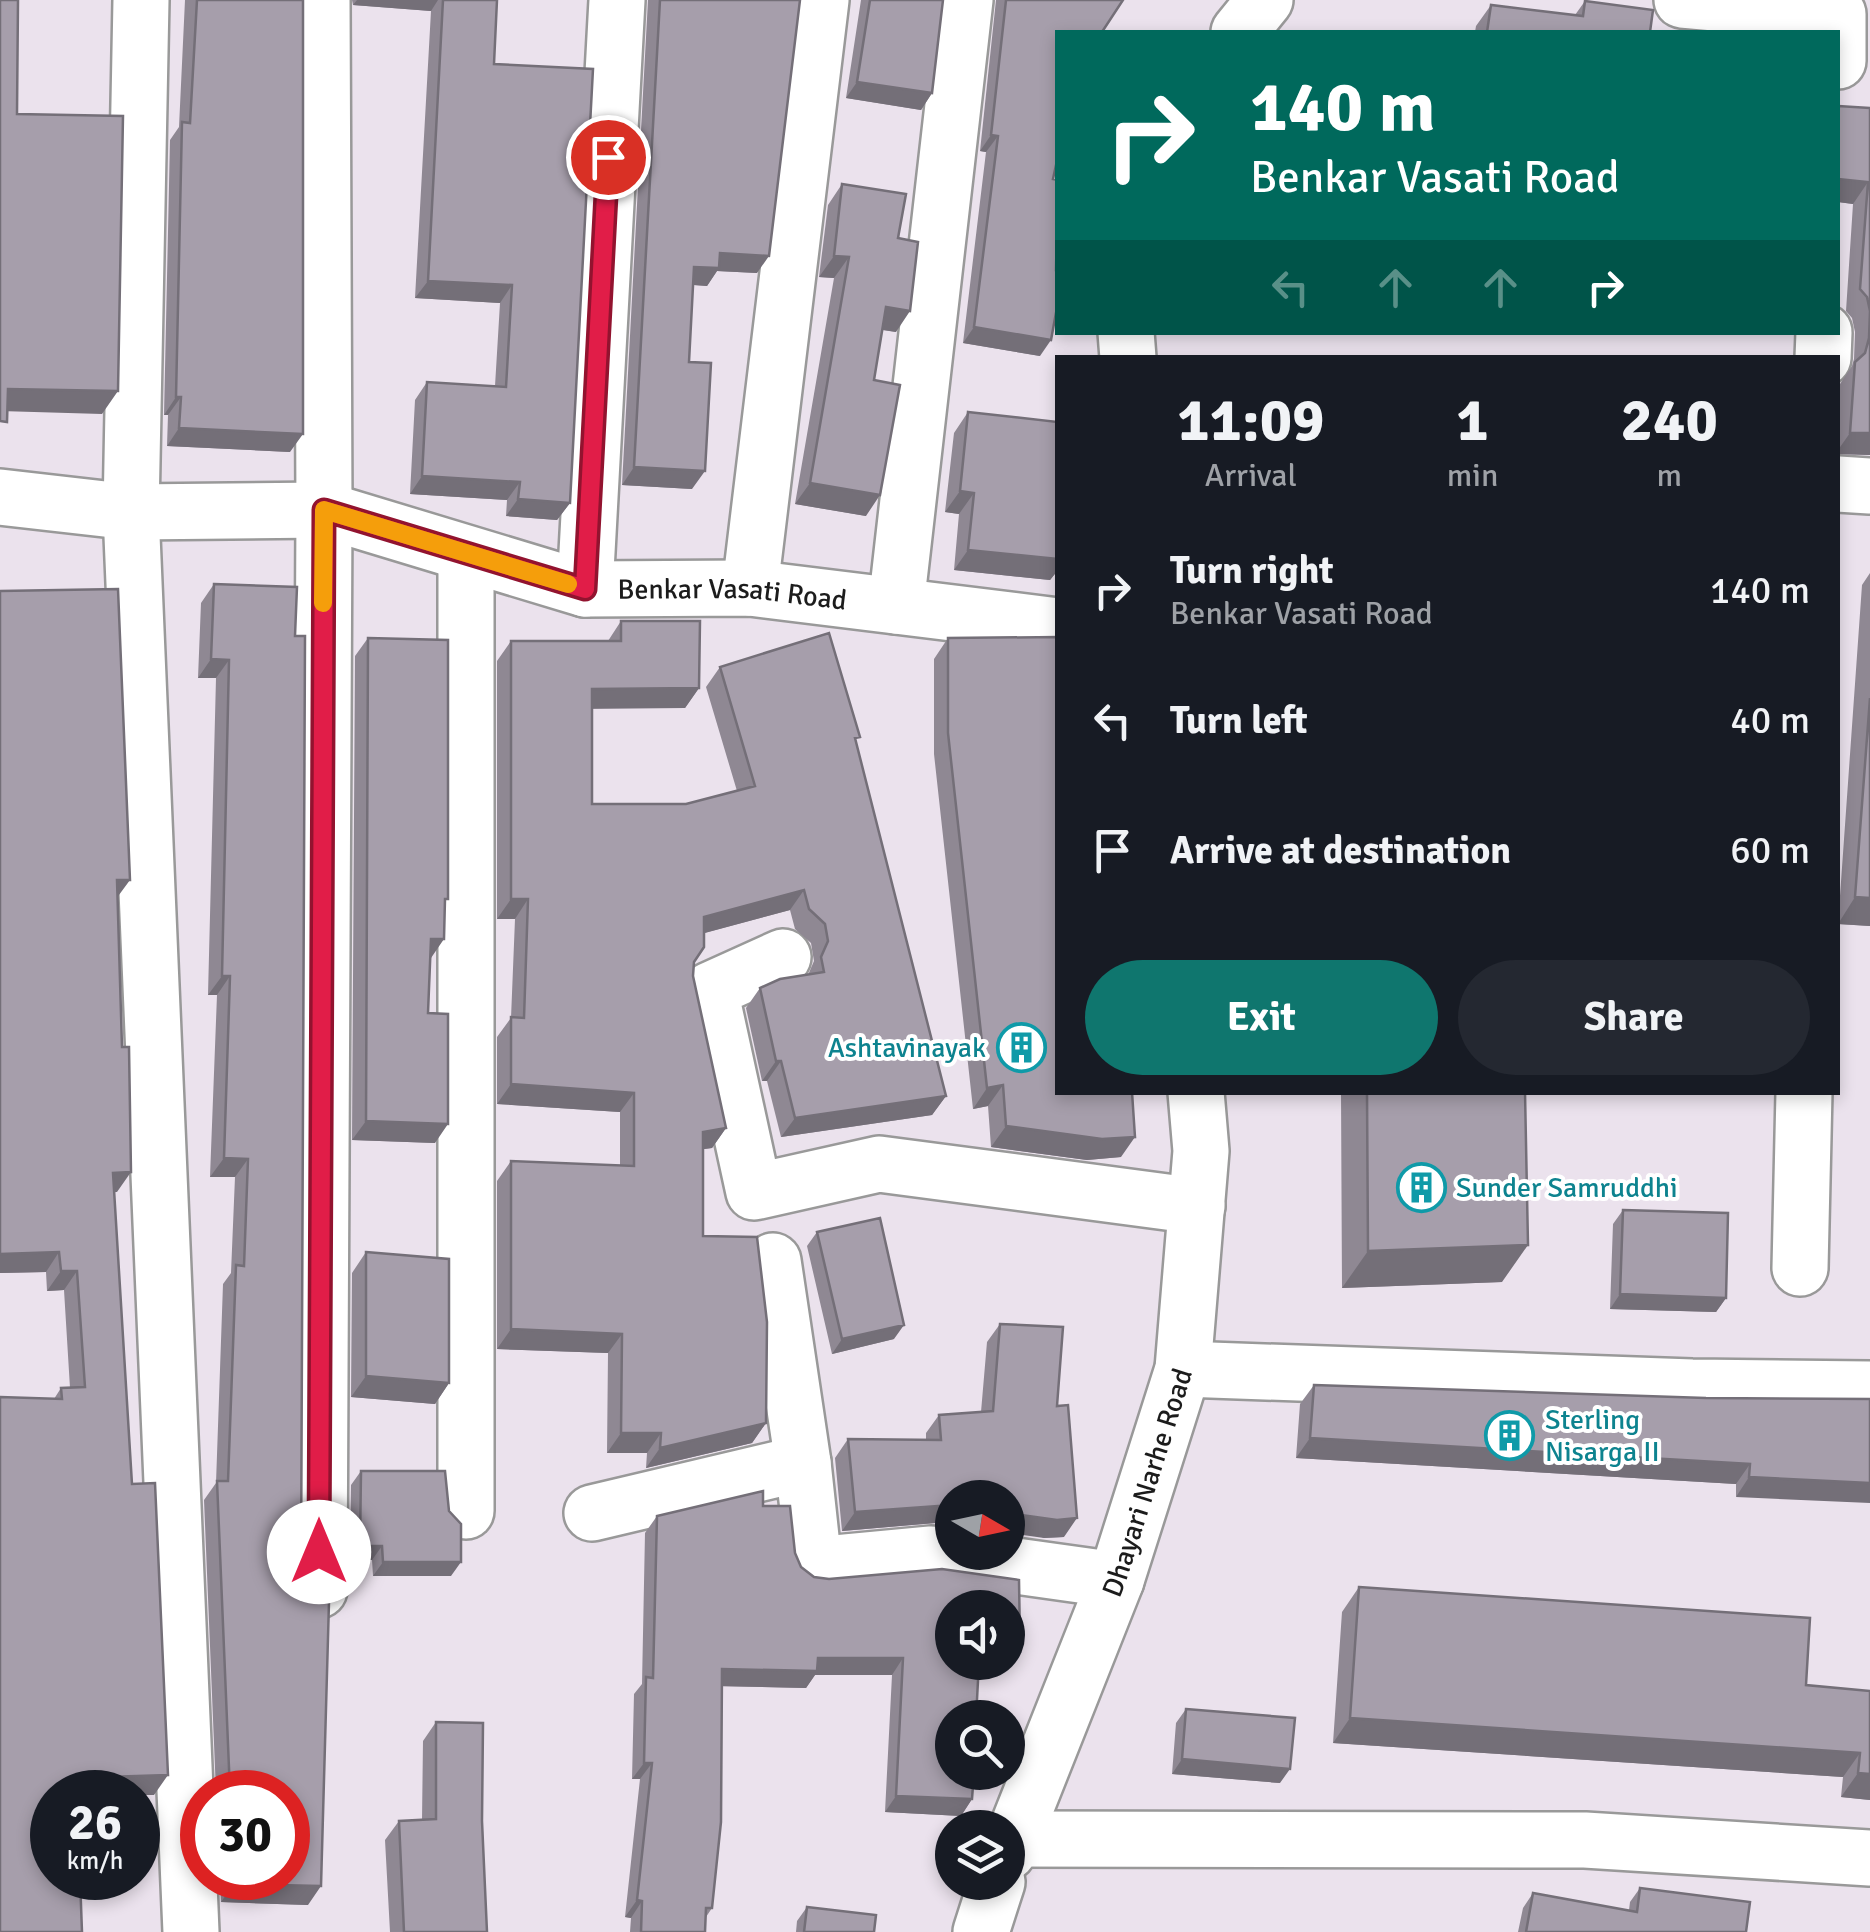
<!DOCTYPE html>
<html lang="en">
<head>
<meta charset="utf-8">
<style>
  :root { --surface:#171b24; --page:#242831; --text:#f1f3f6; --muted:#9ea1a6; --accent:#0f766e }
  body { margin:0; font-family:Signika,sans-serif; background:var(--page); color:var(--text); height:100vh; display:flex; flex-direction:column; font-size:38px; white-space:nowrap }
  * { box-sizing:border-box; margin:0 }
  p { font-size:32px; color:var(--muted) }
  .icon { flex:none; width:55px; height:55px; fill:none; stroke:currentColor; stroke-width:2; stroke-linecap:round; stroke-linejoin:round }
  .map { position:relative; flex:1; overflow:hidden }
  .sheet { position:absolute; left:1055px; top:355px; width:785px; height:740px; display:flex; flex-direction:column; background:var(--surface); border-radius:0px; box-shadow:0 5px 15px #0003 }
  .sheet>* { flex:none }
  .banner { position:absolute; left:1055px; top:30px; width:785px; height:305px; border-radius:0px; box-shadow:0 5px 15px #0003; background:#00695c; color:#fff; overflow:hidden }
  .needle { width:65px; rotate:99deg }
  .fabs { position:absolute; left:935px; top:1480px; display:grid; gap:20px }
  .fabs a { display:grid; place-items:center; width:90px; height:90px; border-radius:50%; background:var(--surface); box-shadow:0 5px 15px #0003; font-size:50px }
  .speed { position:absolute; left:30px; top:1770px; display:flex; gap:20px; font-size:50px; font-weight:700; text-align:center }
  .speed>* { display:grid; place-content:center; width:130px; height:130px; border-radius:50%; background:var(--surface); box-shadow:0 5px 15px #0003; line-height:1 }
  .speed small { font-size:25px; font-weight:400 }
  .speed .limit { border:15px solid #d22; background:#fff; color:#111 }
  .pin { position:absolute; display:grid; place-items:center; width:85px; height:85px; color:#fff; margin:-42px; border:5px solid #fff; border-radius:50%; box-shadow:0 2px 10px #0007 }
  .me { position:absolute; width:110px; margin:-55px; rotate:0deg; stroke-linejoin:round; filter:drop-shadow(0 0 8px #0008) }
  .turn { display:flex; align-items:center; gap:35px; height:210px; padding:0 30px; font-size:45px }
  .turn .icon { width:130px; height:130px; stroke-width:2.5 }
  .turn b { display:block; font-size:70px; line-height:85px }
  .lanes { display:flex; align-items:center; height:95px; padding:0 30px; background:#0003; justify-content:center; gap:50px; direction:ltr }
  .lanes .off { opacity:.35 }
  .eta { display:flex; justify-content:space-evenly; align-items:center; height:170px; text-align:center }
  .eta b { font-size:60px; font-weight:700; line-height:70px }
  .primary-button { display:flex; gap:20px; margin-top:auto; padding:20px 30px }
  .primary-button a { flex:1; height:115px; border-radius:60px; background:var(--accent); color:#fff; font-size:40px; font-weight:700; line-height:115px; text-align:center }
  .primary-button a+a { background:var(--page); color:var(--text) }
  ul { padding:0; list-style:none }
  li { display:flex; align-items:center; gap:30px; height:130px; padding:0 30px }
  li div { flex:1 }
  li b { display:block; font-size:38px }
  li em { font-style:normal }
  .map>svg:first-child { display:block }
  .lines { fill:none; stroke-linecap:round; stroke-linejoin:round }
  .minor-casing { stroke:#999; stroke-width:60 }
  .minor { stroke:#fff; stroke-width:55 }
  .wall { fill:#8f8893 }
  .shaded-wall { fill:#746f78 }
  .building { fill:#a69eab; stroke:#746f78; stroke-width:2.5 }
  .route-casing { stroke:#92132f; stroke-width:25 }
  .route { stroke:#e11d48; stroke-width:18 }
  .slow { stroke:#f59e0b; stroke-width:18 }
  .labels { text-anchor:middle; stroke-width:8; stroke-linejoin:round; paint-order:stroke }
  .street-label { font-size:28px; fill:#1c1c1c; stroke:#fff }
  .culture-label { font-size:28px; fill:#0d838f; stroke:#fff; text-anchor:start }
</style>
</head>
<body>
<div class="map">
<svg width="1870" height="1932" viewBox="0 0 1870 1932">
  <rect width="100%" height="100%" fill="#ebe2ed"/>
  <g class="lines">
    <defs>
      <g id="minor">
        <path d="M141 0 131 512 191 1932"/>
        <path d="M1682 0 1838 14V61"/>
        <path d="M1239 32 1265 0"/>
        <path d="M1126 332 1128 358"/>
        <path d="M1823 358 1824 332"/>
        <path d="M1838 484 1870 486"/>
        <path id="s1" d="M0 497 131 512 324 510 585 589 750 588 1058 626"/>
        <path d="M466 554V1511"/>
        <path d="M750 588 821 0"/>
        <path d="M585 589 617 0"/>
        <path d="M896 606 965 0"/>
        <path d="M783 957 710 990 754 1192 879 1164 1197 1206"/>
        <path d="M773 1261 803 1463"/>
        <path d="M1800 1268 1804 1092"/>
        <path d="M1183 1369 1692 1387 1870 1389"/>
        <path d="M592 1513 803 1463 814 1565 931 1554 1116 1580"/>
        <path d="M319 1590 324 510 322 0"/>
        <path d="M1012 1839 1585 1840 1870 1858"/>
        <path id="s2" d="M1008 1852 1116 1580 1183 1369 1201 1151 1196 1092"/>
        <path d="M981 1932 997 1882"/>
      </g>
    </defs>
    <!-- minor casing -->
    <use href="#minor" class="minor-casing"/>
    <!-- minor -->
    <use href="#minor" class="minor"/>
  </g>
  <!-- wall -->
  <path class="wall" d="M185 0H303L290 452 167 446 168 415H164L170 140 179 127Z
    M352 0H497L494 64 570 503 557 520 506 516 507 500 410 494 415 400 427 382 495 386 500 303 415 298 431 11 353 5Z
    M648 0H800L757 273 717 271 707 286 693 285 689 362 692 489 622 485Z
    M861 0H943L932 93 921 110 846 98Z
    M996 0H1123L1058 32 1053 179 1040 356 963 343 986 152 980 151Z
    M1585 1 1650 32H1475L1476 26 1491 5 1575 15Z
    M1838 106 1870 108V455L1838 454V417L1840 384 1852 366 1854 359 1855 332 1852 318 1846 311 1853 204 1838 202Z
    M842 184 898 238 896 332 882 330 874 380 866 516 795 504 834 278 819 277 828 205Z
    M968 412 1058 422V570L1050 580 954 570 959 514 945 512 954 433Z
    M1870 573V926L1838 924 1862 585Z
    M214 584 295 636 301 1571 308 1905 221 1902 220 1878H288V1792H216L204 1500 216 1483 223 1284 231 1273 235 1177H210L217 995H208L216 678H198L201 603Z
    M0 591 118 897 117 1192H114L132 1484 154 1795 52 1792 54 1399 61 1388H70L64 1290 47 1291 46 1272 0 1273Z
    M621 621 699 688 685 708H592V804H686L737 791 706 687 720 667 856 742 946 1096 932 1115 781 1137 767 1081H762L746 1008 760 988 808 975 814 961 811 943 795 929 790 910 704 933 694 962 693 976 726 1128 712 1148 703 1149V1236L766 1423 752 1443 646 1468 647 1453H607L608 1353 497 1349V1181L511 1161 620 1166V1112L497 1104V1037L511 1018 515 919H497V661L511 641H608Z
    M368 638 445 902 430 958 428 1013 435 1143 352 1140 355 656Z
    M948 638 1058 1092 1121 1157 1087 1160 991 1147 988 1106 973 1109 934 754V659Z
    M1341 1092H1525L1502 1282 1342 1288Z
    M1623 1210 1726 1298 1716 1312 1610 1309 1613 1224Z
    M817 1232 894 1339 832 1354 807 1246Z
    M366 1252 449 1383 435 1404 351 1397 352 1273Z
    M1000 1324 1057 1406 1064 1537 1044 1538 952 1498V1526L935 1523 842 1531 835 1458 848 1439 926 1440V1433L939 1415 981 1412 987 1342Z
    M1314 1385 1706 1398 1870 1399 1736 1497V1484L1296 1458 1300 1404Z
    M361 1471 451 1576H373L372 1560H350L351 1485Z
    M763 1491V1506H790L795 1553 801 1567 814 1577 829 1579 942 1569 1019 1580 1020 1641 1008 1658V1608H952V1662H979L976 1718H952V1772H974L972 1799 961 1816 885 1812 892 1675H815L806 1688 722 1686 721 1822 712 1908 706 1917 705 1932H630L631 1918 625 1917 640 1779H632L634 1694 642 1684 645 1533 657 1516Z
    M1359 1587 1806 1685 1870 1691V1800L1841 1797 1843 1777 1333 1743 1342 1612Z
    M1186 1709 1280 1783 1172 1774 1176 1723Z
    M436 1722 482 1821 487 1932H390L385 1840 399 1821 422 1820 423 1741Z
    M1640 1888 1746 1932H1518L1523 1908 1533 1893 1629 1910 1630 1902Z
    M807 1907 874 1932H796L797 1921Z"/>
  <!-- shaded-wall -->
  <path class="shaded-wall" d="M357 0H438L431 11 353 5Z
    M857 82 932 93 921 110 846 98Z
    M991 135 998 136 986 152 980 151Z
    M1838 179 1868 182 1853 204 1838 202Z
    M720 253 769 256 757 273 717 271 707 286 682 284 694 267Z
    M834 256 849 257 834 278 819 277Z
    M428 281 512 285 500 303 415 298Z
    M886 307 910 311 896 332 872 328Z
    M974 327 1051 340 1040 356 963 343Z
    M8 389 118 391 102 414 0 411Z
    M176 397H181L168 415H164Z
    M179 428 303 434 290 452 167 446Z
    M1850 433H1870V455L1838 454V450Z
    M634 467 705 471 692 489 622 485Z
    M422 476 520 482 507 500 410 494Z
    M810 483 880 495 866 516 795 504Z
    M960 491 974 493 959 514 945 512Z
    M518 499 570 503 557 520 506 516Z
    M968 550 1058 559V570L1050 580 954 570Z
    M211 659 229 660 216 678H198Z
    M699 688 685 708 578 709 592 689Z
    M117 880H130L116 899Z
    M804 890 790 910 690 937 704 917Z
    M1855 897 1870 898V926L1838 924Z
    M511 899H528L515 919H497Z
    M431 939H444L431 958H417Z
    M222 976H230L217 995H208Z
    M776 1061H781L767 1081H762Z
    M511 1084 634 1093 620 1112 497 1104Z
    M1003 1085 988 1106 973 1109 987 1088Z
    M946 1096 932 1115 781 1137 795 1118Z
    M366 1121 448 1124 435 1143 352 1140Z
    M1006 1126 1135 1137 1121 1157 1087 1160 991 1147Z
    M726 1128 712 1148 690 1151 703 1132Z
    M224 1158 248 1159 235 1177H210Z
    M131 1172 117 1192 99 1193 113 1173Z
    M1528 1245 1502 1282 1342 1288 1368 1251Z
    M59 1252 46 1272 0 1273V1254Z
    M61 1271H77L64 1290 47 1291Z
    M1620 1294 1726 1298 1716 1312 1610 1309Z
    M904 1325 894 1339 832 1354 842 1339Z
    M511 1329 622 1334 608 1353 497 1349Z
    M366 1376 449 1383 435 1404 351 1397Z
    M766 1423 752 1443 646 1468 660 1448Z
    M621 1433H661L647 1453H607Z
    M1310 1438 1750 1464 1736 1484 1296 1458Z
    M1749 1477 1870 1483V1503L1736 1497Z
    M948 1504 952 1505V1526L935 1523 842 1531 855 1512Z
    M1008 1513 1077 1518 1064 1537 1044 1538 1008 1533Z
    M360 1546H382L372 1560H350Z
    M383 1562H461L451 1576H373Z
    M1020 1641 1008 1658V1642Z
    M818 1658H903L892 1675H815L806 1688 711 1686 722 1669Z
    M1350 1718 1860 1753 1843 1777 1333 1743Z
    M1182 1759 1290 1769 1280 1783 1172 1774Z
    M644 1763H652L640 1779H632Z
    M1858 1773 1870 1774V1800L1841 1797Z
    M168 1775 154 1795H138V1792H65L75 1778Z
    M896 1796 972 1799 961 1816 885 1812Z
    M234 1884 321 1886 308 1905 221 1902Z
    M637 1900 642 1901 631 1918 625 1917Z"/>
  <!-- building -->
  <path class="building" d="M0 0H18L17 114 123 116 118 391 8 389 7 422 0 421Z
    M197 0H303V434L179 428 181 397H176L182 122 190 123Z
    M443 0H497L494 64 593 69 570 503 518 499 520 482 422 476 427 382 506 387 512 285 428 281Z
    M660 0H800L769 256 720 253 719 268 694 267 689 362 711 363 705 471 634 467Z
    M870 0H943L932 93 857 82Z
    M1006 0H1123L1102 32H1058V156L1053 179 1058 180 1056 270H1058V302L1051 340 974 327 998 136 991 135Z
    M1585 1 1653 10 1650 32H1487L1491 5 1583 16Z
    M1838 106 1870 108V433H1850L1855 362 1865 353 1869 338 1870 311 1867 297 1860 289 1868 182 1838 179Z
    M842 184 906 194 898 238 918 242 910 311 886 307 874 380 900 385 880 495 810 483 849 257 834 256Z
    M968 412 1058 422V559L968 550 974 493 960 491Z
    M214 584 297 587 295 636H305L301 1571 306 1588 316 1598 329 1602 321 1886 234 1884V1878H288V1792H230L217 1481H228L236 1265 244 1266 248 1159 224 1158 230 976H222L229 660 211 659Z
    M118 589 130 880H117L122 1047H129L131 1172 113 1173 132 1484 155 1483 168 1775 75 1778 76 1792H52V1878H80L82 1932H0V1397L62 1399 61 1388 85 1387 77 1271H61L59 1252 0 1254V591Z
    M621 621H700L699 688 592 689V804H686L755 786 720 667 829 633 860 737 855 738 946 1096 795 1118 781 1061H776L760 988 780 979 824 972 821 957 828 941 825 924 809 909 804 890 704 917V947L694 962 693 976 726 1128 703 1132V1236L757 1237 767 1322 766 1423 660 1448 661 1433H621L622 1334 511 1329V1161L634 1166V1093L511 1084V1017L524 1018 528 899H511V641H621Z
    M1058 637V1092H1132L1135 1137 1102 1139 1006 1126 1003 1085 987 1088 948 733V638Z
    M368 638 448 640V899H445L444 939H431L428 1013 448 1014V1124L366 1121Z
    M1870 698V898L1855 897Z
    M1367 1092H1525L1528 1245 1368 1251Z
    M1623 1210 1728 1213 1726 1298 1620 1294Z
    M880 1218 904 1325 842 1339 817 1232Z
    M366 1252 449 1259V1383L366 1376Z
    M1000 1324 1063 1327 1057 1406 1068 1405 1077 1518 1057 1520 1008 1513V1498H952V1505L855 1512 848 1439 941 1440 939 1415 993 1411Z
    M1314 1385 1706 1398 1870 1399V1483L1749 1477 1750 1464 1310 1438Z
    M361 1471H445L449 1511 461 1524V1562H383L382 1546H360Z
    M763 1491V1506H790L795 1553 801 1567 814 1577 829 1579 942 1569 1019 1580 1020 1641 1008 1642V1608H952V1662H979L976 1718H952V1772H974L972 1799 896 1796 903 1658H818L817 1671 722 1669 721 1822 712 1908H706L705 1932H641L642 1901 637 1900 652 1763H644L646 1677 653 1678 657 1516Z
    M1359 1587 1810 1618 1806 1685 1870 1691V1774L1858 1773 1860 1753 1350 1718Z
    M1186 1709 1295 1718 1290 1769 1182 1759Z
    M436 1722 483 1723 482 1821 487 1932H404L399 1821 436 1819Z
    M1640 1888 1750 1902 1746 1932H1526L1533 1893 1637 1912Z
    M807 1907 876 1915 874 1932H804Z"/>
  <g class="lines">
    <defs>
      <path id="route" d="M319 1552 324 510 585 589 608 157"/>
    </defs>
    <!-- route casing -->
    <use href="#route" class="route-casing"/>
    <!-- route -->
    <use href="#route" class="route"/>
    <!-- slow -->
    <path class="slow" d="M323 603 324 510 568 584"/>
  </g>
  <!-- icons -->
  <defs>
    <symbol id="building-ring" viewBox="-11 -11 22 22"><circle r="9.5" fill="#fff" stroke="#0f9aa8" stroke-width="1.5"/><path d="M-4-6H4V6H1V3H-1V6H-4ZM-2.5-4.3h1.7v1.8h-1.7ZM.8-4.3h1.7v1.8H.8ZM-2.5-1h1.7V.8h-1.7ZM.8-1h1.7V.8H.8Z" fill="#0f9aa8"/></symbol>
  </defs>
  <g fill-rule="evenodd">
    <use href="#building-ring" x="994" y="1020" width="55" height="55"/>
    <use href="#building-ring" x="1394" y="1160" width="55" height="55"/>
    <use href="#building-ring" x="1482" y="1408" width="55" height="55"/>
  </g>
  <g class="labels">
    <!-- street labels -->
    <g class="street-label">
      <text dy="10" stroke="none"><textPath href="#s1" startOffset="745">Benkar Vasati Road</textPath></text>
      <text dy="10" stroke="none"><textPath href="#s2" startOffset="395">Dhayari Narhe Road</textPath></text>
    </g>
    <!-- culture labels -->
    <g class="culture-label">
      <text x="986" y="1057" text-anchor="end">Ashtavinayak</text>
      <text x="1456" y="1197">Sunder Samruddhi</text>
      <text x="1545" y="1429">Sterling<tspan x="1545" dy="32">Nisarga II</tspan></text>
    </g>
  </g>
</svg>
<div class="fabs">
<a><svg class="needle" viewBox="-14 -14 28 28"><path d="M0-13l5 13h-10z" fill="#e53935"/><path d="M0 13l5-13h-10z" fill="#9ea1a6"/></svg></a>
<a><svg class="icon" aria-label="sound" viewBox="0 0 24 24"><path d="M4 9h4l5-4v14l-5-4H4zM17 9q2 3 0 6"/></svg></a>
<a><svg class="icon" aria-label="search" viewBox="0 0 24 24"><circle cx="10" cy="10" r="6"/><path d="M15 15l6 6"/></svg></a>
<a><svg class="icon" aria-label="layers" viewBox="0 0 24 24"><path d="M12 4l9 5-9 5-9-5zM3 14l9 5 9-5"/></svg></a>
</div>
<div class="speed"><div>26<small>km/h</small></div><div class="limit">30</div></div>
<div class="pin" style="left:608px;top:157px;background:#d93025"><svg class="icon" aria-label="arrive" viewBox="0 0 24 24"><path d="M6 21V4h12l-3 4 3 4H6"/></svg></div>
<svg class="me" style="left:319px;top:1552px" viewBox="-20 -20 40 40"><circle r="19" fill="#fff"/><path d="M0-13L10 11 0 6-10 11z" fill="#e11d48"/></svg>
<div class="banner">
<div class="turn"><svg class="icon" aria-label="right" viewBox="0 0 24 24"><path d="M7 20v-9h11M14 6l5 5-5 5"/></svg><div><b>140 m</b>Benkar Vasati Road</div></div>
<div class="lanes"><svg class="icon off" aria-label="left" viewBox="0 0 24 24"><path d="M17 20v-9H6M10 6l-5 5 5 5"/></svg><svg class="icon off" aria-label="ahead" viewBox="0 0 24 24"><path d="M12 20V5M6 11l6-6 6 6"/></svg><svg class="icon off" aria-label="ahead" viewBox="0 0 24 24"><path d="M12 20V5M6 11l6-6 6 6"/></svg><svg class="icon" aria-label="right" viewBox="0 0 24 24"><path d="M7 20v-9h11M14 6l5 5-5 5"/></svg></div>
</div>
<section class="sheet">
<div class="eta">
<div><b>11:09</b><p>Arrival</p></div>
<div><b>1</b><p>min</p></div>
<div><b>240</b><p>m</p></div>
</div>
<ul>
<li><svg class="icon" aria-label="right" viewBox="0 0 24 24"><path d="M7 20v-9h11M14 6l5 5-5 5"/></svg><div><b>Turn right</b><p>Benkar Vasati Road</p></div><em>140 m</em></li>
<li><svg class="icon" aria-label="left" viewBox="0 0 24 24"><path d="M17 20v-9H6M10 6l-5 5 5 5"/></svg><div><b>Turn left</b></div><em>40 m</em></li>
<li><svg class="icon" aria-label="arrive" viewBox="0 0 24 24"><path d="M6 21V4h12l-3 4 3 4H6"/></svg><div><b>Arrive at destination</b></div><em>60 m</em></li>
</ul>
<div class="primary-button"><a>Exit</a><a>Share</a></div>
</section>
</div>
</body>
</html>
